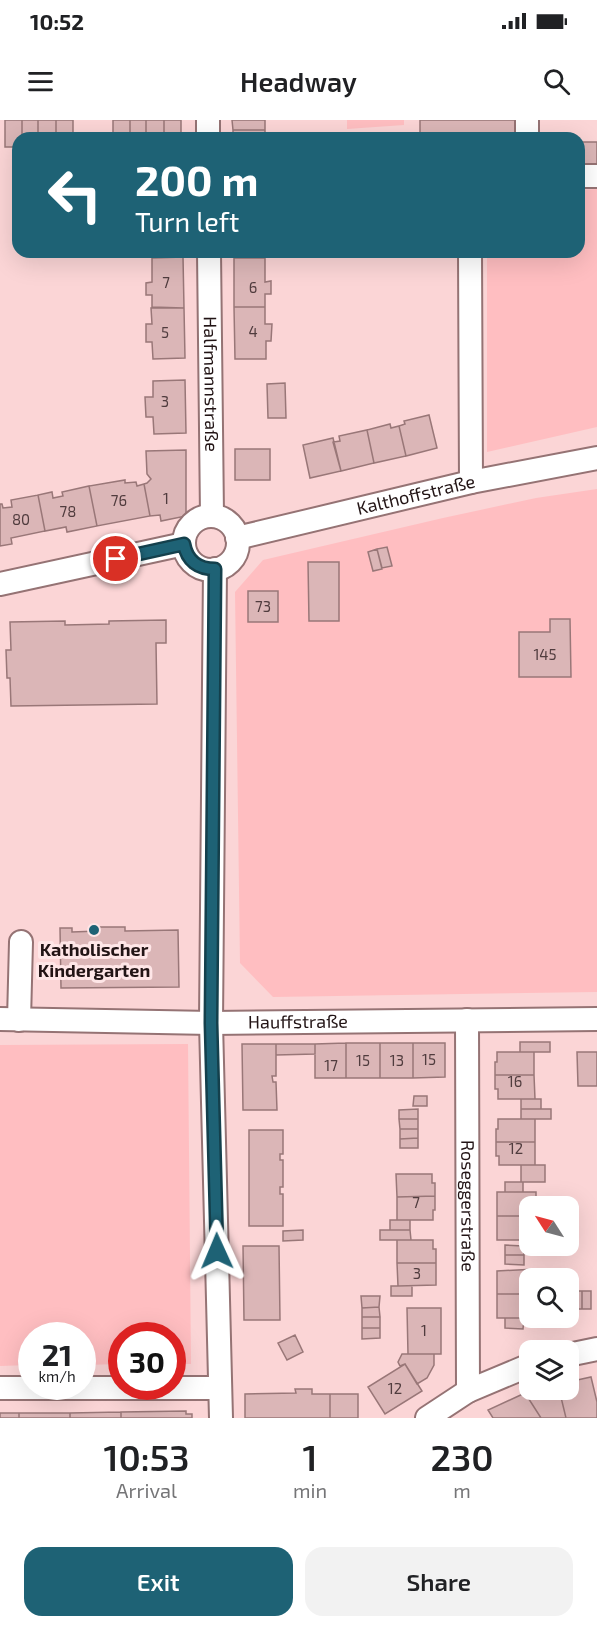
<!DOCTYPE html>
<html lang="en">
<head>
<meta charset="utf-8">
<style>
  :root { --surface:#fff; --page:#f2f2f2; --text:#202124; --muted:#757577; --accent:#1e6275 }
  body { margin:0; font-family:"Exo 2",sans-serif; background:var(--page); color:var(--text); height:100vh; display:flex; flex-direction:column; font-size:22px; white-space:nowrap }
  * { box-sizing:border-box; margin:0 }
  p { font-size:20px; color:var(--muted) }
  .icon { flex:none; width:33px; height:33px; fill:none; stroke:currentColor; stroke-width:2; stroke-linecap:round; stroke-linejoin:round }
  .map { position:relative; height:1298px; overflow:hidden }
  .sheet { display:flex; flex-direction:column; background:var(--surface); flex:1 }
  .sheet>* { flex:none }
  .top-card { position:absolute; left:12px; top:12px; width:573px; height:126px; border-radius:18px; box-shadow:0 6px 24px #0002; background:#1e6275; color:#fff; overflow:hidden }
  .needle { width:39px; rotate:306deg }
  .tools { position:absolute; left:519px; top:1076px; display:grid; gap:12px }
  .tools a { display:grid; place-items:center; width:60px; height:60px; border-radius:12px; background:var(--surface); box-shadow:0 6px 24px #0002; font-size:30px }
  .speed { position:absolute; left:18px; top:1202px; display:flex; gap:12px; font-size:30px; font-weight:700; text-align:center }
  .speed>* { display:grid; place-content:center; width:78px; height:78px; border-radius:50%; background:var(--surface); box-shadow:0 6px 24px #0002; line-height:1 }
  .speed small { font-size:15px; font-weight:400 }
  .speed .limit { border:9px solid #d22; background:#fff; color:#111 }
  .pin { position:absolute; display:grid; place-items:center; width:51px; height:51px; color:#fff; margin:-26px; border:3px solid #fff; border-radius:50%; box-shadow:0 2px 6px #0007 }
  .me { position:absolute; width:66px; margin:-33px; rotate:359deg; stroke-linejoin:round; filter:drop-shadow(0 0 4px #0008) }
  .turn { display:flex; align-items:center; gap:21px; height:126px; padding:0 24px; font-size:27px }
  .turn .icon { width:78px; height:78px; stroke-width:2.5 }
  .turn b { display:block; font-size:42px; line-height:51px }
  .eta { display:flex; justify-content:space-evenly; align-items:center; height:102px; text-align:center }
  .eta b { font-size:36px; font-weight:600; line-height:42px }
  .action { display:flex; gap:12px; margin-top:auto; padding:12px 24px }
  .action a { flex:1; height:69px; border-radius:18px; background:var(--accent); color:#fff; font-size:24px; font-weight:600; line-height:69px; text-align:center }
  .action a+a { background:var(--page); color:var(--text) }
  .status { display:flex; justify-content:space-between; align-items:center; height:42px; padding:0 30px; background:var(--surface); direction:ltr }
  .status svg { height:16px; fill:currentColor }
  header { display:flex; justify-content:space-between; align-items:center; height:78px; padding:0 24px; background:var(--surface); font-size:27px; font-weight:600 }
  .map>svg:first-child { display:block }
  .green { fill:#ffbec1 }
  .building { fill:#dbb6b7; stroke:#997778; stroke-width:1.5 }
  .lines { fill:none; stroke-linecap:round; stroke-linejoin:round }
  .minor-casing { stroke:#957374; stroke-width:26 }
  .minor { stroke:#fff; stroke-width:22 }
  .route-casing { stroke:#14404c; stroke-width:15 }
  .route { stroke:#1e6275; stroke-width:10 }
  .poi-dot { fill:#1e6275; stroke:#fee6e7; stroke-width:2 }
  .labels { text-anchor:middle; stroke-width:6; stroke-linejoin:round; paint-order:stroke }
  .number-label { font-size:15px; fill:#503c3e }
  .street-label { font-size:18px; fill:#221415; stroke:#fee6e7 }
  .poi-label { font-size:18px; font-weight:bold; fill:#221415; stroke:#fee6e7 }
</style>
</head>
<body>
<div class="status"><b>10:52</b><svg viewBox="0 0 49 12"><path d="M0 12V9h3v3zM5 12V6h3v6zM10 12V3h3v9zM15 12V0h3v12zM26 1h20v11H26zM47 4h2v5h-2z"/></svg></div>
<header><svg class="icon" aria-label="menu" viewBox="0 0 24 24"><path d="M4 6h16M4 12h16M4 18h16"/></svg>Headway<svg class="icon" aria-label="search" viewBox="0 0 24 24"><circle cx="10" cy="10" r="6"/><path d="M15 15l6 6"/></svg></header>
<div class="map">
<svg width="597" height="1298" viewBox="0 0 597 1298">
  <rect width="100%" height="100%" fill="#fbd5d6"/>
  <!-- green -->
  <path class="green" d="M347 0H404V5L347 9Z
    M597 69V307L487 332V132H579V70Z
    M597 369V872L273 877 240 843 235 472 263 440 443 398 536 378Z
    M188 924 191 1244H173L172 1215H122L121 1244 83 1245 82 1215H32L31 1245 0 1246V925Z"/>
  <!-- building -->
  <path class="building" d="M5 0H22V18H18V27H5Z
    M22 0H38V18H22Z
    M38 0H56V18H38Z
    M56 0H73V18H56Z
    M113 0H130V18H113Z
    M130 0H146V18H130Z
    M146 0H164V18H146Z
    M164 0H181V18H164Z
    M232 0H265V10H233Z
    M420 0H515V18H420Z
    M233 10H265V18H233Z
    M579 22H597V46H579Z
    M152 132H183V137L152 138Z
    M234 132H265V138H234Z
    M183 137 184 188 152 187V175H146V163L152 162V138Z
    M234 138H265V162L271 161V174H265V187H234Z
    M234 187H265V204H272L271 221H266V239H235Z
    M151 188H184L185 238 153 239 152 222H146V204H152Z
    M185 260 186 313 154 314 153 297H146L145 277H153V261Z
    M285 263 286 298H268L267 264Z
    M429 295 437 328 406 336 399 306 405 304 404 301Z
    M390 304 391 308 399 306 406 336 374 343 367 310Z
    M367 310 374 343 341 351 333 322 340 321 339 316Z
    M333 318 341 351 310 358 303 325Z
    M235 329H270V360H235Z
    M186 330V396L161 401 160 395 150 396 144 364 147 363 151 359 147 354 146 331Z
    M125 360V363L136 362 137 366 144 364 150 396 97 406 89 366Z
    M89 366 97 406 67 412 66 407 45 411 38 375 52 372 53 378 63 376 62 372Z
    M38 375 45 411 11 418 12 424 0 426V384H2L3 388 12 387 11 380Z
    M387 427 392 446 382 448 377 429Z
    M377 429 382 449 373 451 368 432Z
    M308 442H339V501H309Z
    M248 471H278V502H248Z
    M550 499H570L571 557H519V512H550Z
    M166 500V523H156L157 584 11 586 10 558H7L6 530H11L10 502 65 501V505L109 504V501Z
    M98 807H125V811L178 810 179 867 61 868 60 808H72V812L98 811Z
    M520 922H550V932H520Z
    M346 923V958H315V924Z
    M346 923H380V958H346Z
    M380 923H413V958H380Z
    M413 923H445V957L413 958Z
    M242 924H276V956H272L273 962H276L277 990H243Z
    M276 924H315V934L276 935Z
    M497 932H534V955H495V942H497Z
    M577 932H597V966H578Z
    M495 955H534L535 979H498V969H495Z
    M414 976H427V986H413Z
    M521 979H541V989H521Z
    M418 989V999H399V990Z
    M521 989H551V999H521Z
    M399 999H418V1009H400Z
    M498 999H535V1022H496V1009H498Z
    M400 1009H418V1018L400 1019Z
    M249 1010H283V1034H280V1040H283V1067H280V1074H283V1106H249Z
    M418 1018V1028H400V1019Z
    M496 1022H535V1045H499V1036H496Z
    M521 1045H545V1062H521Z
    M396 1054H432V1063H435V1076L397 1077Z
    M505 1062H523V1072H505Z
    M497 1072H536V1086H530V1096H497Z
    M435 1076V1090H433V1100H397V1077Z
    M497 1096H530V1120H497Z
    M390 1100H410V1110H390Z
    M303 1110V1120L283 1121V1111Z
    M380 1110H410L411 1120H380Z
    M397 1120H433V1129H436V1143H397Z
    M505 1125 523 1126 524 1135H505Z
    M243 1126H279L280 1200H244Z
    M505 1135H524V1145L505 1144Z
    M397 1143H436V1165L398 1166Z
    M536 1149V1158H530V1174H497V1151Z
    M391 1166H412V1176H391Z
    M572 1171H582V1189H572Z
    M582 1171H591V1189H582Z
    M497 1174H530V1197L537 1198H497Z
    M361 1176H380L379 1187 362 1188Z
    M379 1187 380 1197H362V1188Z
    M407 1188H441V1234H408Z
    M362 1197H380V1208H362Z
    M505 1198H524L523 1209 505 1208Z
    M362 1208H380V1218L362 1219Z
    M295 1215 303 1232 287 1240 278 1223Z
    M402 1234H434V1245L427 1258 417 1264 405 1244 400 1246 398 1242Z
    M405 1244 422 1271 385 1294 368 1267Z
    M591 1257 597 1282V1298H566L559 1269H568V1262Z
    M295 1269H312V1274H330V1298H245V1274L296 1273Z
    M541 1269H559L566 1298H541L525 1273Z
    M525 1273 541 1298H493L488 1290Z
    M330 1274H358V1298H330Z
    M186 1291V1294H192V1298H121V1292Z
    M121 1292V1298H70V1293Z
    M0 1293H19V1298H0Z
    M19 1293H70V1298H19Z"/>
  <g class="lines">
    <defs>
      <g id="minor">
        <path d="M208 0V18"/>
        <path d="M527 0V18"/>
        <path d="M579 56H597"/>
        <path id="s1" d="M209 132 212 396"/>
        <path d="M470 132 471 362"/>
        <circle cx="211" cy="423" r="27"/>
        <path id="s2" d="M237 418 471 362 597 338"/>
        <path d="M215 449 211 903 221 1298"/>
        <path d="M0 464 184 424"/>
        <path id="s3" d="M0 899 211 903 597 899"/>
        <path d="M19 900 21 822"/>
        <path id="s4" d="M467 900 468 1271"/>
        <path d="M568 1235 597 1229"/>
        <path d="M0 1268H220"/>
        <path d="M427 1298 468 1271 530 1245"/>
      </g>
    </defs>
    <!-- minor casing -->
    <use href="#minor" class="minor-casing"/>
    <!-- minor -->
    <use href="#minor" class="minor"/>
  </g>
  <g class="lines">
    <defs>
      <path id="route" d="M116 439 184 424C187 441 198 449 215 449L211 903 217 1131"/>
    </defs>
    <!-- route casing -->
    <use href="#route" class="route-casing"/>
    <!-- route -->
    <use href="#route" class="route"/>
  </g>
  <!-- markers -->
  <circle class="poi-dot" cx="94" cy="810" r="6"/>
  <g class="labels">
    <!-- number labels -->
    <g class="number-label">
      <text x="166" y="168">7</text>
      <text x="253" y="173">6</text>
      <text x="253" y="217">4</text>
      <text x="165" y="218">5</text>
      <text x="165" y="287">3</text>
      <text x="166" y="384">1</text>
      <text x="119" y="386">76</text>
      <text x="68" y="397">78</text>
      <text x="21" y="405">80</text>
      <text x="263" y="492">73</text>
      <text x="545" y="540">145</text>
      <text x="429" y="945">15</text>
      <text x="363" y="946">15</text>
      <text x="397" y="946">13</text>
      <text x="331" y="951">17</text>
      <text x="515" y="967">16</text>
      <text x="516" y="1034">12</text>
      <text x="416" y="1088">7</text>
      <text x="417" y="1159">3</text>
      <text x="424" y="1216">1</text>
      <text x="395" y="1274">12</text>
    </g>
    <!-- street labels -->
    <g class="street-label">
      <text dy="6" stroke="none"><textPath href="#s1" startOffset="132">Halfmannstraße</textPath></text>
      <text dy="6" stroke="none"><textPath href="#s2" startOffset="184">Kalthoffstraße</textPath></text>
      <text dy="6" stroke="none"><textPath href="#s3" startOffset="298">Hauffstraße</textPath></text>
      <text dy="6" stroke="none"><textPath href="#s4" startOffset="186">Roseggerstraße</textPath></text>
    </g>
    <!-- poi labels -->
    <g class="poi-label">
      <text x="94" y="836">Katholischer<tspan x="94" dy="21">Kindergarten</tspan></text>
    </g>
  </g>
</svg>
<div class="tools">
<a><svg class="needle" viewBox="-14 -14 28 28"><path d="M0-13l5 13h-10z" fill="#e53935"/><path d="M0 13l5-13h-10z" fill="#757577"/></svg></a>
<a><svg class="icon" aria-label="search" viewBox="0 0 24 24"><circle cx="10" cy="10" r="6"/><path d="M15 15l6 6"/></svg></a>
<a><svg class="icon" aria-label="layers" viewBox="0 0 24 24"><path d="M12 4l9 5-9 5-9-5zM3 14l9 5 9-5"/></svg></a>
</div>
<div class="speed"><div>21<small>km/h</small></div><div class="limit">30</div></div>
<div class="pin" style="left:116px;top:439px;background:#d93025"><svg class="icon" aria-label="arrive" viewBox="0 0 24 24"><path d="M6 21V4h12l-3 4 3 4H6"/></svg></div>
<svg class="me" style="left:217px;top:1131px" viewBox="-20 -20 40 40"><path d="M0-17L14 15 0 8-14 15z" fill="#1e6275" stroke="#fff" stroke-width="4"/></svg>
<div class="top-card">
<div class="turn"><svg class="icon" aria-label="left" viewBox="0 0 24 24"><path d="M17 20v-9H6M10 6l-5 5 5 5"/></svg><div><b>200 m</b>Turn left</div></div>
</div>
</div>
<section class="sheet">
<div class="eta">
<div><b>10:53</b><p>Arrival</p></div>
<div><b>1</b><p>min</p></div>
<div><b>230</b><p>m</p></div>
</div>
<div class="action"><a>Exit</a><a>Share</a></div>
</section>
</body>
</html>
